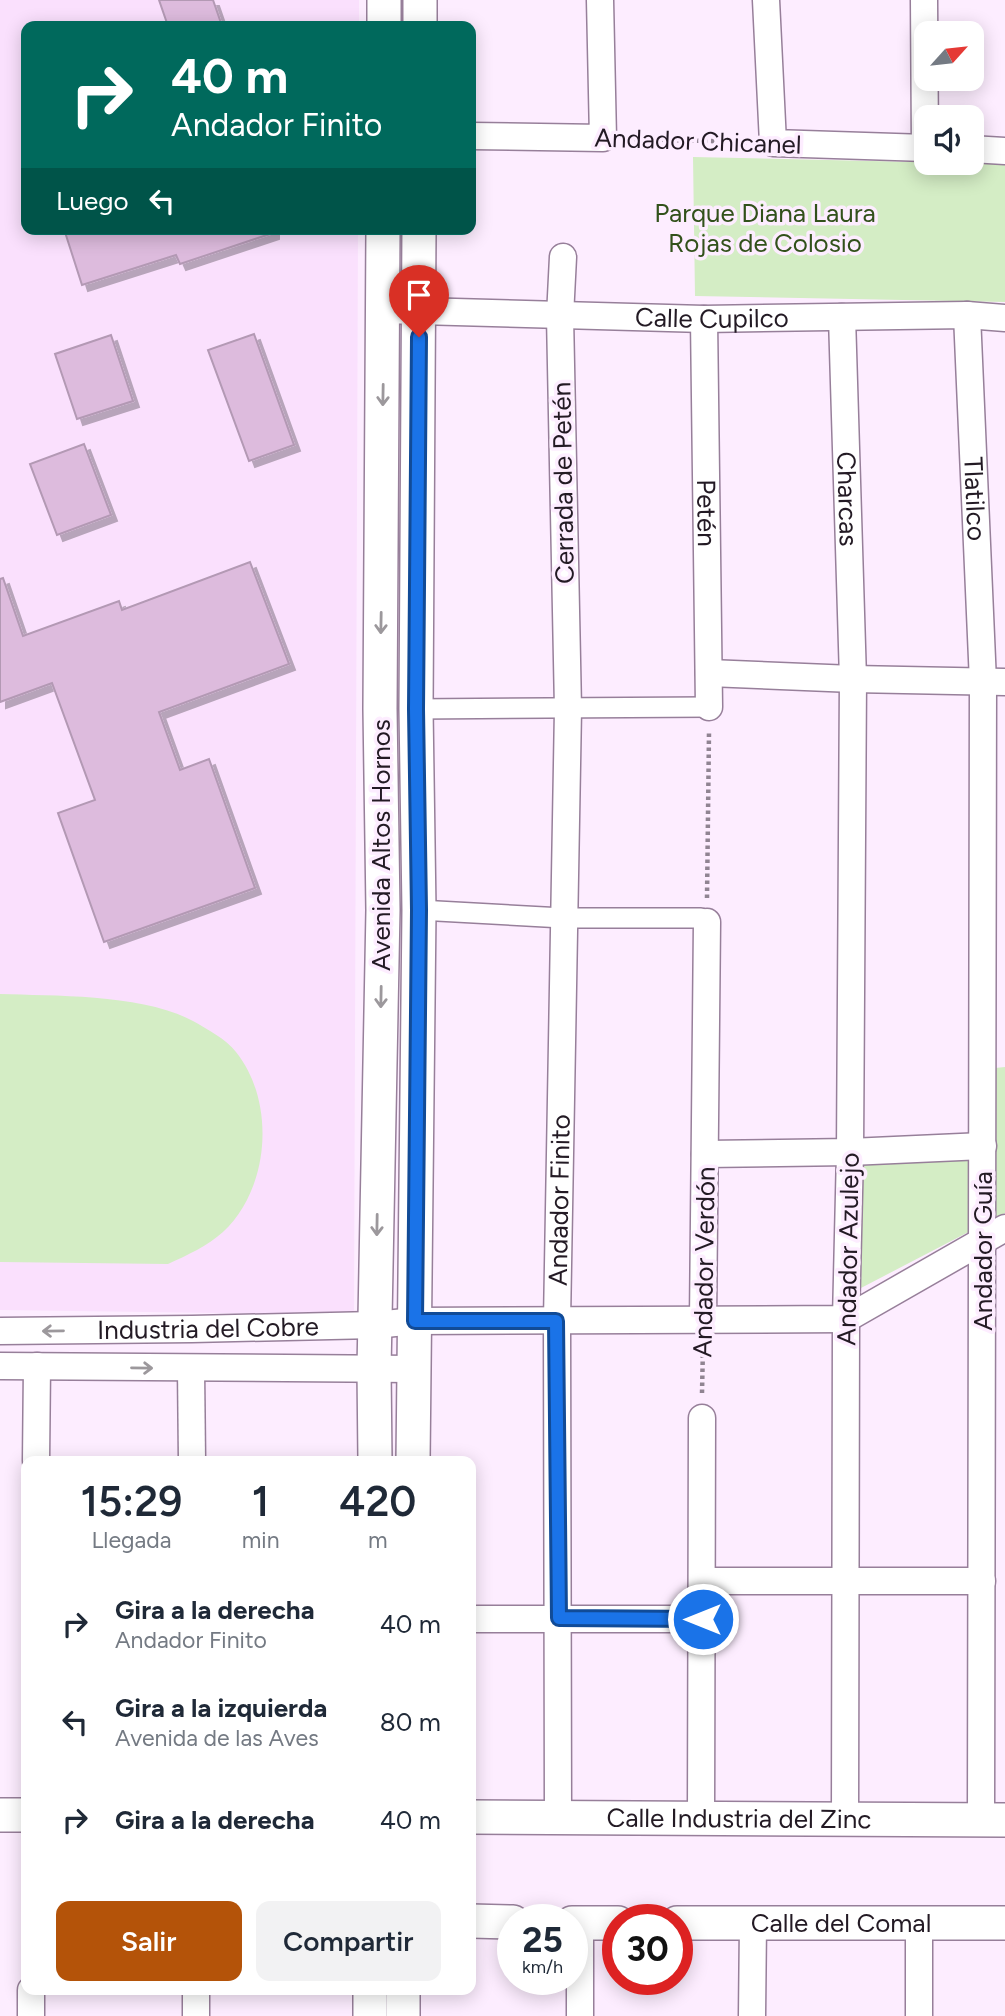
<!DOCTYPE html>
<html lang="es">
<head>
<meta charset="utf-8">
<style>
  :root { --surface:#fff; --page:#f2f2f3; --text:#1f2937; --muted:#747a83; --accent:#b45309 }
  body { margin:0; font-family:Figtree,sans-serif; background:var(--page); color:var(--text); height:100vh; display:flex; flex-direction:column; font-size:26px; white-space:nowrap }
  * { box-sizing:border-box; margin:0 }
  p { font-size:23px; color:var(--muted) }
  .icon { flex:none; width:38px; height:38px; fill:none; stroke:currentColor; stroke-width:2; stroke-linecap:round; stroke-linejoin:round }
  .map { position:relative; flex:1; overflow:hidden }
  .panel { position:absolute; left:21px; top:1456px; width:455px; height:539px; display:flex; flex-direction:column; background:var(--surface); border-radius:14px; box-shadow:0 4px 18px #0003 }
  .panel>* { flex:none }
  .guide { position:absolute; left:21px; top:21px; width:455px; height:214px; border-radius:14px; box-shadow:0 4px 18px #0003; background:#00695c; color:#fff; overflow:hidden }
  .needle { width:46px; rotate:63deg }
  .controls { position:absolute; left:914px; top:21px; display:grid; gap:14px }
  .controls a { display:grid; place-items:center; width:70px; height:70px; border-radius:14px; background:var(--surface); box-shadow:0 4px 18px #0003; font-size:35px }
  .speed { position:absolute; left:497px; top:1904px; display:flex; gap:14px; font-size:35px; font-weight:700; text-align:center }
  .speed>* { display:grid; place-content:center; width:91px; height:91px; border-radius:50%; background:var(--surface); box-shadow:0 4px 18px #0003; line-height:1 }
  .speed small { font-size:18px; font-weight:400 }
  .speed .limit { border:10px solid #d22; background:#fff; color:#111 }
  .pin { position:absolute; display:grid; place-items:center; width:60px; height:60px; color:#fff; margin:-72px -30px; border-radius:50% 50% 50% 0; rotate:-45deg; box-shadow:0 0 7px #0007 }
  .pin .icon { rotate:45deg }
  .me { position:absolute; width:77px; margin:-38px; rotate:270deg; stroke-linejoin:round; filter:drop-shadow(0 0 5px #0008) }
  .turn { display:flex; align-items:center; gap:24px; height:147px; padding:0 35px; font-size:32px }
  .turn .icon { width:91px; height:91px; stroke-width:2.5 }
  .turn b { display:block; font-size:49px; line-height:60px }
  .then { display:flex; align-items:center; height:66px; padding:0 35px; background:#0003; gap:14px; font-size:26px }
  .eta { display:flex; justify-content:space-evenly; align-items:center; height:119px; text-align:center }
  .eta b { font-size:42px; font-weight:600; line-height:49px }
  .action { display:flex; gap:14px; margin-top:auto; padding:14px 35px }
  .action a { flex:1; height:80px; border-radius:14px; background:var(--accent); color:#fff; font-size:28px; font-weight:600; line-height:80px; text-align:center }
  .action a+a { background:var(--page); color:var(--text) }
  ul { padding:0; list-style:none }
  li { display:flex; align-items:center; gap:21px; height:98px; padding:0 35px }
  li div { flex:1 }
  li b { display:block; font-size:26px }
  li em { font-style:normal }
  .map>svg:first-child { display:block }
  .built { fill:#fae0fd }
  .green { fill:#d4edc5 }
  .building { fill:#dbd; stroke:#b399b4; stroke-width:2; filter:url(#shadow) }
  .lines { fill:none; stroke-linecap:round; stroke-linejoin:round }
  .pedestrian-casing { stroke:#977f9a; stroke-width:22 }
  .minor-casing { stroke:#977f9a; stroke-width:29 }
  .tertiary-casing { stroke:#977f9a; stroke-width:36 }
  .path { stroke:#908492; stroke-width:4.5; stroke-dasharray:3.5 3.5; stroke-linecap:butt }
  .pedestrian { stroke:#fff; stroke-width:19 }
  .minor { stroke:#fff; stroke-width:26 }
  .tertiary { stroke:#fff; stroke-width:33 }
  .oneway { stroke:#9c989c }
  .route-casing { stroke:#114b97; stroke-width:18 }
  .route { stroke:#1a73e8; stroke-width:12 }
  .labels { text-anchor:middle; stroke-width:7; stroke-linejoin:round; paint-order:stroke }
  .street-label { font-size:26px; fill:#231a24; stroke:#fdedff }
  .park-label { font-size:26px; fill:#32511b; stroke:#fdedff }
</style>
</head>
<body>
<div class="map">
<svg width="1005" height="2016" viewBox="0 0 1005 2016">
  <defs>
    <filter id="shadow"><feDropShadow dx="6" dy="6" stdDeviation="0" flood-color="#0004"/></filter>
  </defs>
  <rect width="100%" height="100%" fill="#fdedff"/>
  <!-- built -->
  <path class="built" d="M0 0H359V26H26V229H358L354 1315 0 1310Z"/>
  <!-- green -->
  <path class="green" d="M693 157 1005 164V302L695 296Z
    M0 994C56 996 143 994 193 1021 207 1029 226 1039 236 1052 276 1102 270 1188 223 1232 207 1246 188 1255 168 1264L0 1262Z
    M1005 1067V1213L861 1288 863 1140 994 1133 995 1068Z"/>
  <!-- building -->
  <path class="building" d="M159 0H213L222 26H168Z
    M64 229H273V233L180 264 176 255 82 285Z
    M254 334 294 445 249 461 208 350Z
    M111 335 133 401 77 419 55 354Z
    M84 444 111 515 57 535 30 464Z
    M250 562 289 664 159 712 180 770 209 759 255 888 104 942 58 813 95 800 52 683 0 702V579L3 578 23 636 119 601 122 610Z"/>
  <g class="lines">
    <defs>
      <path id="pedestrian" d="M416 709 709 707
        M419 910 563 918H701L707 922"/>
      <g id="minor">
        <path d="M766 0 773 143 926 148"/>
        <path d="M924 0 925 148"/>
        <path d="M471 136 603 138 600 0"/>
        <path d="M971 149 1005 151"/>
        <path id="s1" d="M383 310 704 319 967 315 1005 318"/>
        <path id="s2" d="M967 315 983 682 981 1820"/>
        <path id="s3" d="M842 317 853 679 850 1152 846 1319 845 1819"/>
        <path id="s4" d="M704 319 709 707"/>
        <path d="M709 673 853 679 1005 682"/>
        <path d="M705 1154 850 1152 983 1146"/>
        <path d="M703 1321 707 922"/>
        <path id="s5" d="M0 1331 192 1329 375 1325 415 1321 846 1319 1005 1228"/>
        <path d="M0 1366 414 1369"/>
        <path d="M191 1369 192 1461"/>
        <path d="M36 1461 37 1366"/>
        <path d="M703 1581H982"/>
        <path d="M471 1619H703"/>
        <path id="s6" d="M558 1818 557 1321 568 709 560 316 563 257"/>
        <path d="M701 1818 702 1418"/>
        <path d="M580 1923V2016"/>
        <path d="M31 2016V1990"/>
        <path d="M196 2016V1990"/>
        <path d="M752 2016 753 1923"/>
        <path d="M919 2016V1923"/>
      </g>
      <g id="tertiary">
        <path d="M384 26V0"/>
        <path d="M420 26V0"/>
        <path d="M375 1461 374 1369 383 910 380 709 383 229"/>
        <path d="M413 1461 419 910 416 709 419 229"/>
        <path d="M0 1815H26"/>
        <path id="s7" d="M471 1817 1005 1820"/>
        <path d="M471 1921 513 1922"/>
        <path d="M572 1923H618"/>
        <path id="s8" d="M677 1923H1005"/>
        <path d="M370 2016V1990"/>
        <path d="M403 2016V1990"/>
      </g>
    </defs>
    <!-- pedestrian casing -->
    <use href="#pedestrian" class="pedestrian-casing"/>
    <!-- minor casing -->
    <use href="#minor" class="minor-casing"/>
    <!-- tertiary casing -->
    <use href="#tertiary" class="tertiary-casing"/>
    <!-- path -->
    <path class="path" d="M627 139 747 142
      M707 898 709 732
      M702 1393 703 1346"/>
    <!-- pedestrian -->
    <use href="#pedestrian" class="pedestrian"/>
    <!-- minor -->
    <use href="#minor" class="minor"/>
    <!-- tertiary -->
    <use href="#tertiary" class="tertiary"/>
  </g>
  <!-- one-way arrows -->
  <defs><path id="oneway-shaft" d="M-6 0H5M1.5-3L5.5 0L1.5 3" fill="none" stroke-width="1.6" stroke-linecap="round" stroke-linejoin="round" transform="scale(1.75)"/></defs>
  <g class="oneway">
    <use href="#oneway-shaft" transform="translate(383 395) rotate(91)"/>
    <use href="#oneway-shaft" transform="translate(381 623) rotate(91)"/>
    <use href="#oneway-shaft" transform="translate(381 997) rotate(91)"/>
    <use href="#oneway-shaft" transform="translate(377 1225) rotate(91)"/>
    <use href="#oneway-shaft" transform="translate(53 1331) rotate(179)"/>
    <use href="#oneway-shaft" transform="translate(142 1368) rotate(1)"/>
  </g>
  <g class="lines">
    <defs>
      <path id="route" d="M419 337 416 709 419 910 415 1321H556L559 1618 703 1619"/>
    </defs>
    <!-- route casing -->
    <use href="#route" class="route-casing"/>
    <!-- route -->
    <use href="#route" class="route"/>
  </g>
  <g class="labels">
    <!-- street labels -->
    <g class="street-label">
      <text transform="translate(698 141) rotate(2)" y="9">Andador Chicanel</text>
      <text dy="9" stroke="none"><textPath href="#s1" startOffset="329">Calle Cupilco</textPath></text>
      <text transform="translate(563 483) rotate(-91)" y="9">Cerrada de Petén</text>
      <text dy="9" stroke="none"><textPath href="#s3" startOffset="182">Charcas</textPath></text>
      <text dy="9" stroke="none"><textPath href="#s2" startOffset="184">Tlatilco</textPath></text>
      <text dy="9" stroke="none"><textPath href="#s4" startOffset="194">Petén</textPath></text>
      <text transform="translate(381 845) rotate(-90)" y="9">Avenida Altos Hornos</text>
      <text dy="9" stroke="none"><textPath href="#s6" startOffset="618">Andador Finito</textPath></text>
      <text transform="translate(848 1249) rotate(-89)" y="9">Andador Azulejo</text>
      <text transform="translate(983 1251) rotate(-90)" y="9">Andador Guía</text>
      <text transform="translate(704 1262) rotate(-89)" y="9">Andador Verdón</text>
      <text dy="9" stroke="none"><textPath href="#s5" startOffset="208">Industria del Cobre</textPath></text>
      <text dy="9" stroke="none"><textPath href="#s7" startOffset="268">Calle Industria del Zinc</textPath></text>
      <text dy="9" stroke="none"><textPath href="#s8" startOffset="164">Calle del Comal</textPath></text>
    </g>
    <!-- park labels -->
    <g class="park-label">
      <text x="765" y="222">Parque Diana Laura<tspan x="765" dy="30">Rojas de Colosio</tspan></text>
    </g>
  </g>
</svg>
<div class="controls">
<a><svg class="needle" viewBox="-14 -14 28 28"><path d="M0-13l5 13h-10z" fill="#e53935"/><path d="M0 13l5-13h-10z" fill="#747a83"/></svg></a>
<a><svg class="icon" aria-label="sound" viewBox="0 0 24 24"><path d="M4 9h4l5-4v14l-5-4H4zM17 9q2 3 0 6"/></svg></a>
</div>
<div class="speed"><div>25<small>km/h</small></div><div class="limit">30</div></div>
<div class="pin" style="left:419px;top:337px;background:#d93025"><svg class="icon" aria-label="arrive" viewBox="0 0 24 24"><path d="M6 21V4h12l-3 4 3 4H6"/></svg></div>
<svg class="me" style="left:703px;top:1619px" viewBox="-20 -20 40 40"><circle r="17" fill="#1a73e8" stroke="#fff" stroke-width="3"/><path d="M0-11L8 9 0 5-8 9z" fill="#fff"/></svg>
<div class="guide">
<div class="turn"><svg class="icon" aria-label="right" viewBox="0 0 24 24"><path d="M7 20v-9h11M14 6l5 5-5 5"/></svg><div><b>40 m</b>Andador Finito</div></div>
<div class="then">Luego<svg class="icon" aria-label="left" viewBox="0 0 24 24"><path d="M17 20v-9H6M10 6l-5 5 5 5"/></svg></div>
</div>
<section class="panel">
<div class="eta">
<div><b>15:29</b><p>Llegada</p></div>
<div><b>1</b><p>min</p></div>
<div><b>420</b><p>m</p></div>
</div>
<ul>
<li><svg class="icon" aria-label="right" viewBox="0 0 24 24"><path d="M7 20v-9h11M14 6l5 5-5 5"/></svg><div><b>Gira a la derecha</b><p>Andador Finito</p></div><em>40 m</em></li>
<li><svg class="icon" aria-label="left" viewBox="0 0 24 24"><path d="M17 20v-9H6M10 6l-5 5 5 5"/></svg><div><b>Gira a la izquierda</b><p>Avenida de las Aves</p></div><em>80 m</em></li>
<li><svg class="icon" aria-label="right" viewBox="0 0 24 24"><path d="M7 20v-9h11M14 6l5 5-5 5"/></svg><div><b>Gira a la derecha</b></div><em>40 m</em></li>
</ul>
<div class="action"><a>Salir</a><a>Compartir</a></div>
</section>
</div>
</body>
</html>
